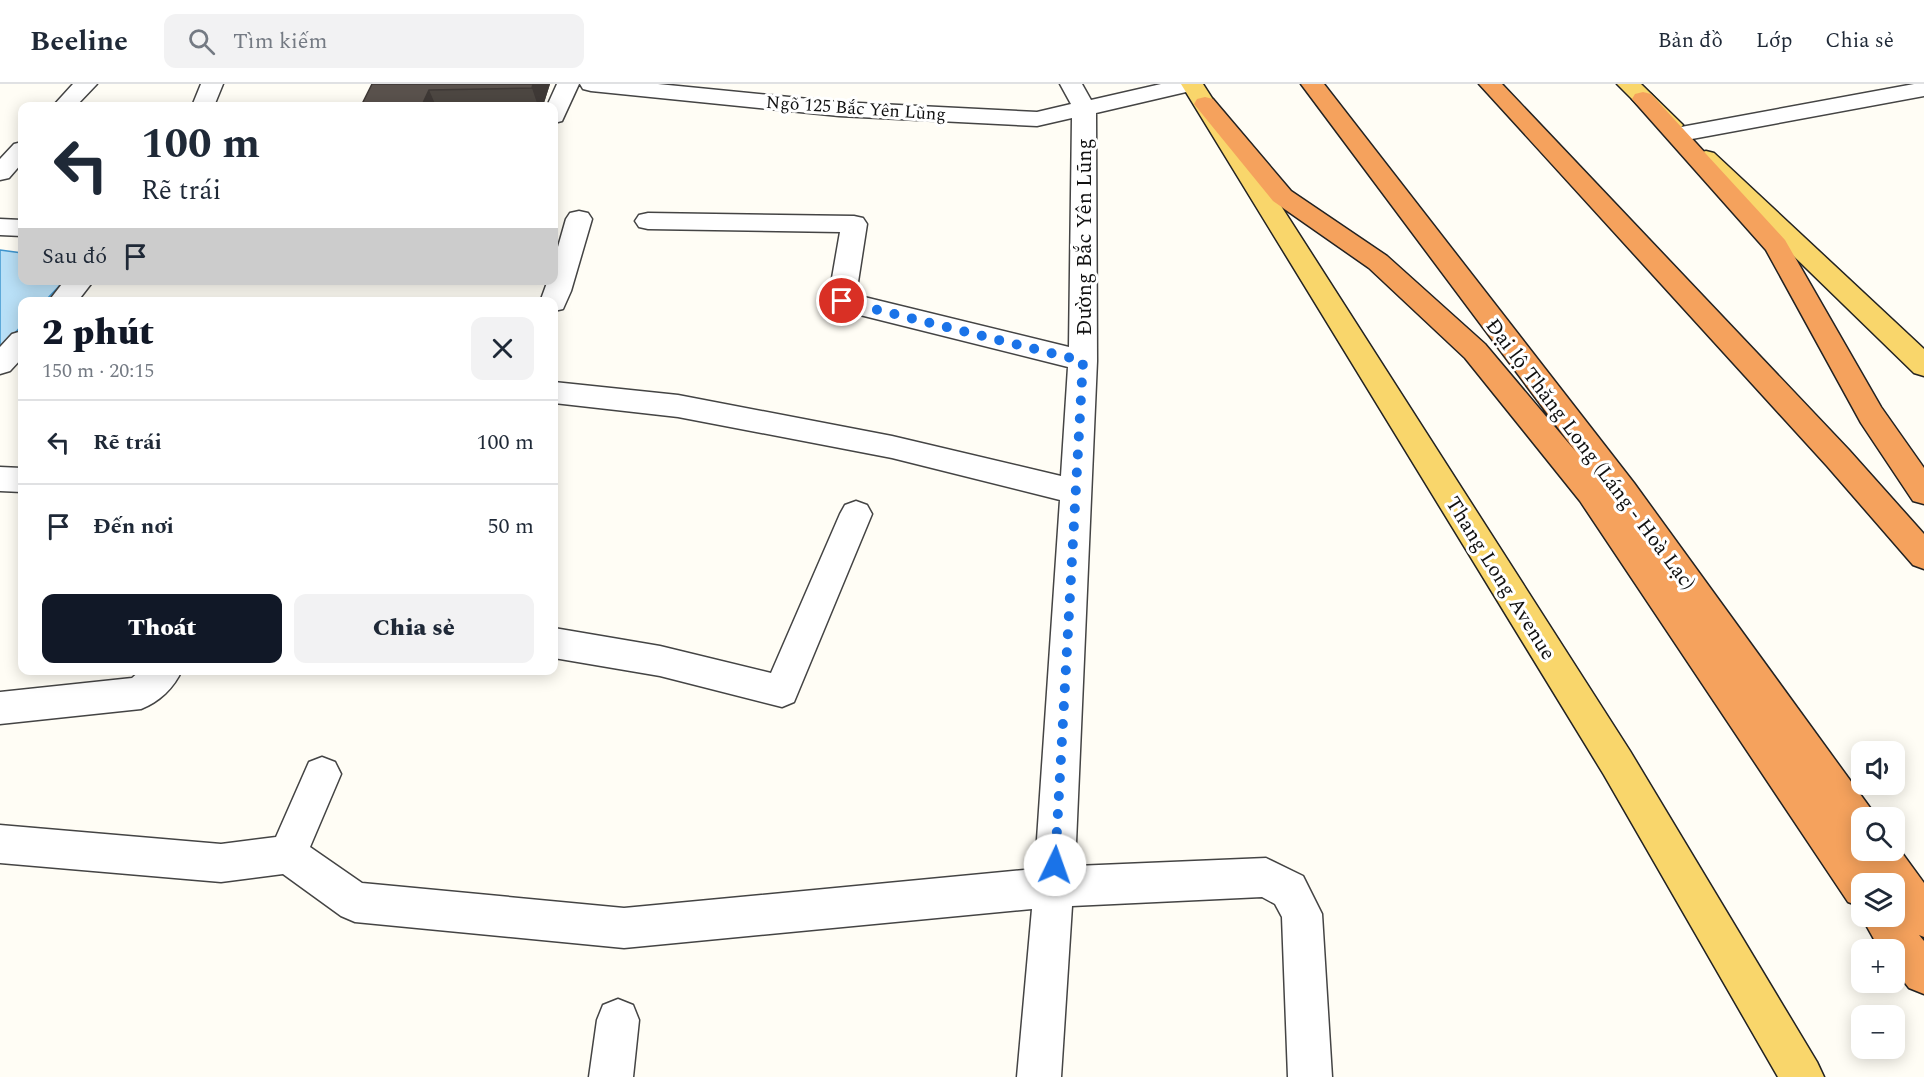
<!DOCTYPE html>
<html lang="vi">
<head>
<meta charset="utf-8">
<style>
  :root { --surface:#fff; --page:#f2f2f3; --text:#1f2937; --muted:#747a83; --line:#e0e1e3; --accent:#111827 }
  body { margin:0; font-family:Spectral,serif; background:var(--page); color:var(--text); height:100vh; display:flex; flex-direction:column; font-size:22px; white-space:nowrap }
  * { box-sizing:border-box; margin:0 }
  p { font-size:20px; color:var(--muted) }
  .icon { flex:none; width:33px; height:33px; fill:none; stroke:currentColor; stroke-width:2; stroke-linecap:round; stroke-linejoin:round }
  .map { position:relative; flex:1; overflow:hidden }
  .side { position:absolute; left:18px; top:213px; width:540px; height:378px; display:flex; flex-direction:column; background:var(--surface); border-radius:12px; box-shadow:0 3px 15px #0003 }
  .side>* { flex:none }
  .banner { position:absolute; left:18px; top:18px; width:540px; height:183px; border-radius:12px; box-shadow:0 3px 15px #0003; background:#fff; color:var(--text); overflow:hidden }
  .fabs { position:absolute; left:1851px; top:657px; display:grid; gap:12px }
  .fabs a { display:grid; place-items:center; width:54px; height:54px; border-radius:12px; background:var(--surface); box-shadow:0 3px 15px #0003; font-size:30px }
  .pin { position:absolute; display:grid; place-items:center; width:51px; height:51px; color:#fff; margin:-26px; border:3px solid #fff; border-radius:50%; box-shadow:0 2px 6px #0007 }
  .me { position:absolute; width:66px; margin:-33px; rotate:3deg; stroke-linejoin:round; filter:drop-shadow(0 0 4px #0008) }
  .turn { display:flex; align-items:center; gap:21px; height:126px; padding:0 24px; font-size:27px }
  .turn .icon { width:78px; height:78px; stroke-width:2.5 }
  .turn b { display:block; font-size:42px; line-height:51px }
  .then { display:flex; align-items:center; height:57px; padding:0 24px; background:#0003; gap:12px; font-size:22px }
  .round { display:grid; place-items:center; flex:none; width:63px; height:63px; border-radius:12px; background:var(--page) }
  .summary { display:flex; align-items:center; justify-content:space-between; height:102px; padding:0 24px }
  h1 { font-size:36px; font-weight:800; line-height:45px; color:var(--accent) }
  .primary-button { display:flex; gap:12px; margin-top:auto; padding:12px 24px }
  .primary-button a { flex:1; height:69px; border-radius:12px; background:var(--accent); color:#fff; font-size:24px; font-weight:800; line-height:69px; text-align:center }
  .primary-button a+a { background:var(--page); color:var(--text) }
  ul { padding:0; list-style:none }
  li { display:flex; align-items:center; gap:18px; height:84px; padding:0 24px; border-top:2px solid var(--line) }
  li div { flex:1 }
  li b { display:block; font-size:22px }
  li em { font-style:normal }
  header { display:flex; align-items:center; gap:36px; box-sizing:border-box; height:84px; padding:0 30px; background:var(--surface); border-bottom:2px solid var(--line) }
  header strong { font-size:28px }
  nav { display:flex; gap:33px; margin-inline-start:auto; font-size:21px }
  .search { width:420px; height:54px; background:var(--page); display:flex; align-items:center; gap:15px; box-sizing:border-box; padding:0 21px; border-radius:12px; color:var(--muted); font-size:22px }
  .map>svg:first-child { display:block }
  .water { fill:#b9e0f7; stroke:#3f96cf; stroke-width:1.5 }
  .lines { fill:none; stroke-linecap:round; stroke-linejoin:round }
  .minor-casing { stroke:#444; stroke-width:3 }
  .major-casing { stroke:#222; stroke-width:3 }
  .highway-casing { stroke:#222; stroke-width:3 }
  .minor { fill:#fff; fill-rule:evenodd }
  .major { fill:#f9d66b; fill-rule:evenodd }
  .highway { fill:#f5a25d; fill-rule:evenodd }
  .wall { fill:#4d4742 }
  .shaded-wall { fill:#3f3936 }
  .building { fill:#5a524d; stroke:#3f3936; stroke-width:1.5 }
  .route { stroke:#1a73e8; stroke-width:10; stroke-dasharray:0 18 }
  .labels { text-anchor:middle; stroke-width:6; stroke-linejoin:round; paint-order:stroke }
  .far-street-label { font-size:18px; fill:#111; stroke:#fff }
  .street-label { font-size:21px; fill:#111; stroke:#fff }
</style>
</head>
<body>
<header>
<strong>Beeline</strong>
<div class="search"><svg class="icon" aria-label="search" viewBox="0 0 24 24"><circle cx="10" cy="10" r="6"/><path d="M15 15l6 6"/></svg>Tìm kiếm</div>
<nav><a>Bản đồ</a><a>Lớp</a><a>Chia sẻ</a></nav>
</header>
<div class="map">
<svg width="1924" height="993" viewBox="0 0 1924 993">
  <rect width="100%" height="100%" fill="#fffdf5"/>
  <!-- water -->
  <path class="water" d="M0 166 22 169V196L64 197 45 217 22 218V241L0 266Z"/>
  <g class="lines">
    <defs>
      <path id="minor" d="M73 0H97L76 22H53Z
        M201 0H223L214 22H192Z
        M557 0H579L562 37 554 39V22H547Z
        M580 0H658L839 18 1037 28 1071 20 1060 0H1082L1091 16 1161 0H1202L1199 5 1096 29 1097 277 1075 782 1266 774 1303 792 1322 830 1332 993H1288L1282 833 1275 820 1262 813 1072 822 1061 993H1017L1032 825 624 864 355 838 341 832 283 790 221 798 0 779V741L221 760 276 753 309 678 322 673 335 678 341 690 310 763 362 799 624 824 1035 785 1060 416 892 374 678 333 554 319V298L678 311 892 352 1061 392 1068 283 832 224 828 217 840 148 648 145 639 143 635 137 639 131 648 129 854 132 863 134 867 140 856 211 1069 263 1072 34 1037 42 839 32 591 7 583 5Z
        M1914 0H1924V12L1681 57 1673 55 1669 50 1673 45 1681 43Z
        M22 58V79L9 94 0 96V75L14 60Z
        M579 127 588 129 592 135 571 207 563 225 554 227V218H540L548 196H554V177L566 135 570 129Z
        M0 135 22 136V152L0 151Z
        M65 196H94L77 218H48Z
        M22 247V274L10 287 0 290V263L12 250Z
        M0 383 22 384V408L0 407Z
        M856 417 867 421 872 430 794 618 782 623 660 592 554 574V544L660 562 771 589 840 430 845 421Z
        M141 586H182C174 604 159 618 141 625L0 640V608L132 594Z
        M618 915 633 921 639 936 633 993H589L597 936 603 921Z"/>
      <path id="major" d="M1181 0H1203L1630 667 1817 978 1824 993H1778L1604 691Z
        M1617 0H1641L1683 41 1679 46 1671 48 1663 46Z
        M1706 67 1714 69 1924 265V292L1914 289 1698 79 1694 74 1698 69Z"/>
      <path id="highway" d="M1301 0H1324L1634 399 1876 732 1862 734V766H1894V758L1924 799V853L1919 851 1924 857V910L1909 904 1894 885V866H1880L1861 832H1894V800H1862V823L1848 818 1580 417 1465 274 1369 184 1273 117 1194 20 1197 15 1205 13 1213 15 1291 107 1387 172 1485 260 1576 368Z
        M1479 0H1502L1849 366 1924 450V485L1913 481 1827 382Z
        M1643 8 1651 10 1785 156 1881 323 1924 384V420L1913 417 1861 339 1766 166 1632 15 1635 10Z"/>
    </defs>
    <!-- minor casing -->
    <use href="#minor" class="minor-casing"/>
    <!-- major casing -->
    <use href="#major" class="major-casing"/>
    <!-- highway casing -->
    <use href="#highway" class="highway-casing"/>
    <!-- minor -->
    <use href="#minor" class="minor"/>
    <!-- major -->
    <use href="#major" class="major"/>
    <!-- highway -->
    <use href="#highway" class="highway"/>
  </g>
  <!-- wall -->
  <path class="wall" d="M372 0H550L543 22H361Z"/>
  <!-- shaded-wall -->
  <path class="shaded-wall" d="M533 0H550L543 22H538L532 4Z
    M429 6 436 22H423L422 21Z"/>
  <!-- building -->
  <path class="building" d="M372 0H533L532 4 429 6 422 21 361 22Z"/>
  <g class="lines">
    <!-- route -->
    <path class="route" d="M842 217 1083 277 1055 781"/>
  </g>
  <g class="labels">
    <!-- far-street labels -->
    <g class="far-street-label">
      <text transform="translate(856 24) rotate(4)" y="6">Ngõ 125 Bắc Yên Lũng</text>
    </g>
    <!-- street labels -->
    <g class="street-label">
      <text transform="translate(1084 153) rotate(-90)" y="7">Đường Bắc Yên Lũng</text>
      <text transform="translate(1591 370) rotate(53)" y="7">Đại lộ Thăng Long (Láng - Hoà Lạc)</text>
      <text transform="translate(1501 494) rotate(58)" y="7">Thang Long Avenue</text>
    </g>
  </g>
</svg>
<div class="fabs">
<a><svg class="icon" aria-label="sound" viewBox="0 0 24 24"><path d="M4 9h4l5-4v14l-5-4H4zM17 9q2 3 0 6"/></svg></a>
<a><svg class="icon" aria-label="search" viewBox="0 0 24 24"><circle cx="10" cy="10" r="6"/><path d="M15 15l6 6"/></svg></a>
<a><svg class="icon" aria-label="layers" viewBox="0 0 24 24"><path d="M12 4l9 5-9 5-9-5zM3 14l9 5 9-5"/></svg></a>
<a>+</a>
<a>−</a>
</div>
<div class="pin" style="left:842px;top:217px;background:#d93025"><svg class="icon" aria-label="arrive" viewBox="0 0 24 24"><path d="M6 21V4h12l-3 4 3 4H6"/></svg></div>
<svg class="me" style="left:1055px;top:781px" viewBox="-20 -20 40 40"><circle r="19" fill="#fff"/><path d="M0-13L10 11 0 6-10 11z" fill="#1a73e8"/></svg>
<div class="banner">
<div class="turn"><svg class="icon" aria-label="left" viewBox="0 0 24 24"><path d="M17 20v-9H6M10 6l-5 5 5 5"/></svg><div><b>100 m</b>Rẽ trái</div></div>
<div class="then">Sau đó<svg class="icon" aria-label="arrive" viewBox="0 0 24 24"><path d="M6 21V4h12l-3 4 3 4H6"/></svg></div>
</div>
<section class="side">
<div class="summary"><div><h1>2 phút</h1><p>150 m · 20:15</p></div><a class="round"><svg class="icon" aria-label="close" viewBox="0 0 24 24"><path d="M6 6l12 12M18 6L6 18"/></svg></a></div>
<ul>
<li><svg class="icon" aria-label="left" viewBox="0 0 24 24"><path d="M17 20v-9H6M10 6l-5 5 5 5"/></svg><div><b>Rẽ trái</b></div><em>100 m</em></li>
<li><svg class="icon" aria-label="arrive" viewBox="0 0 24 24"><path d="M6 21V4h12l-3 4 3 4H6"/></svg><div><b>Đến nơi</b></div><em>50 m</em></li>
</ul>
<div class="primary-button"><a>Thoát</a><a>Chia sẻ</a></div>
</section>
</div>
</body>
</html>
